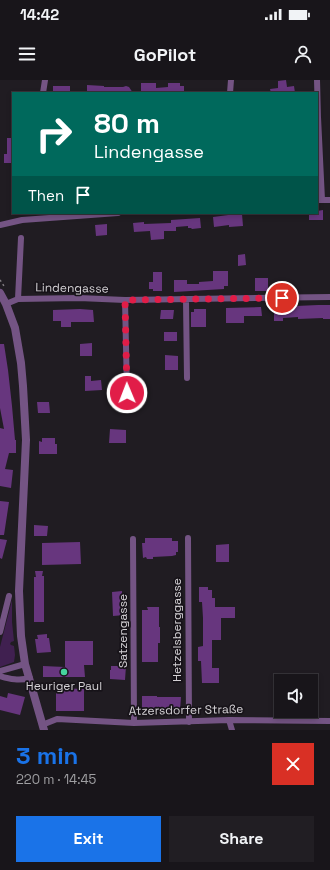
<!DOCTYPE html>
<html lang="en">
<head>
<meta charset="utf-8">
<style>
  :root { --surface:#18151a; --page:#211e23; --text:#f1f3f6; --muted:#9f9fa2; --line:#363439; --accent:#1a73e8 }
  body { margin:0; font-family:"Space Grotesk",sans-serif; background:var(--page); color:var(--text); height:100vh; display:flex; flex-direction:column; font-size:15px; white-space:nowrap }
  * { box-sizing:border-box; margin:0 }
  p { font-size:13px; color:var(--muted) }
  .icon { flex:none; width:22px; height:22px; fill:none; stroke:currentColor; stroke-width:2; stroke-linecap:round; stroke-linejoin:round }
  .map { position:relative; height:650px; overflow:hidden }
  .side { display:flex; flex-direction:column; background:var(--surface); flex:1 }
  .side>* { flex:none }
  .top-card { position:absolute; left:12px; top:12px; width:306px; height:122px; border-radius:0px; box-shadow:0 2px 6px #0003,0 0 0 1px var(--line); background:#00695c; color:#fff; overflow:hidden }
  .fabs { position:absolute; left:274px; top:594px; display:grid; gap:8px }
  .fabs a { display:grid; place-items:center; width:44px; height:44px; border-radius:0px; background:var(--surface); box-shadow:0 2px 6px #0003,0 0 0 1px var(--line); font-size:20px }
  .pin { position:absolute; display:grid; place-items:center; width:34px; height:34px; color:#fff; margin:-17px; border:2px solid #fff; border-radius:50%; box-shadow:0 1px 4px #0007 }
  .me { position:absolute; width:44px; margin:-22px; rotate:359deg; stroke-linejoin:round; filter:drop-shadow(0 0 3px #0008) }
  .turn { display:flex; align-items:center; gap:14px; height:84px; padding:0 16px; font-size:18px }
  .turn .icon { width:52px; height:52px; stroke-width:2.5 }
  .turn b { display:block; font-size:28px; line-height:34px }
  .then { display:flex; align-items:center; height:38px; padding:0 16px; background:#0003; gap:8px; font-size:15px }
  .round { display:grid; place-items:center; flex:none; width:42px; height:42px; border-radius:0px; background:var(--page) }
  .overview { display:flex; align-items:center; justify-content:space-between; height:68px; padding:0 16px }
  h1 { font-size:24px; font-weight:800; line-height:30px; color:var(--accent) }
  .primary-button { display:flex; gap:8px; margin-top:auto; padding:8px 16px }
  .primary-button a { flex:1; height:46px; border-radius:0px; background:var(--accent); color:#fff; font-size:16px; font-weight:800; line-height:46px; text-align:center }
  .primary-button a+a { background:var(--page); color:var(--text) }
  .status { display:flex; justify-content:space-between; align-items:center; height:28px; padding:0 20px; background:var(--surface); direction:ltr }
  .status svg { height:11px; fill:currentColor }
  header { display:flex; justify-content:space-between; align-items:center; height:52px; padding:0 16px; background:var(--surface); font-size:18px; font-weight:800 }
  .map>svg:first-child { display:block }
  .green { fill:#402050 }
  .building { fill:#67367e }
  .lines { fill:none; stroke-linecap:round; stroke-linejoin:round }
  .path { stroke:#837f84; stroke-width:1.5; stroke-dasharray:2 3; stroke-linecap:butt }
  .minor { stroke:#745484; stroke-width:6 }
  .tertiary { stroke:#745484; stroke-width:8 }
  .route { stroke:#e11d48; stroke-width:7; stroke-dasharray:0 12.6 }
  .poi-dot { fill:#46d49e; stroke:#171319; stroke-width:1.5 }
  .labels { text-anchor:middle; stroke-width:3.5; stroke-linejoin:round; paint-order:stroke }
  .street-label { font-size:12px; fill:#d4d1d5; stroke:#171319 }
  .poi-label { font-size:12px; fill:#d4d1d5; stroke:#171319 }
</style>
</head>
<body>
<div class="status"><b>14:42</b><svg viewBox="0 0 49 12"><path d="M0 12V9h3v3zM5 12V6h3v6zM10 12V3h3v9zM15 12V0h3v12zM26 1h20v11H26zM47 4h2v5h-2z"/></svg></div>
<header><svg class="icon" aria-label="menu" viewBox="0 0 24 24"><path d="M4 6h16M4 12h16M4 18h16"/></svg>GoPilot<svg class="icon" aria-label="person" viewBox="0 0 24 24"><circle cx="12" cy="8" r="4"/><path d="M4 21q1-7 8-7t8 7"/></svg></header>
<div class="map">
<svg width="330" height="650" viewBox="0 0 330 650">
  <rect width="100%" height="100%" fill="#201c22"/>
  <!-- green -->
  <path class="green" d="M12 520V542L14 561 11 562 10 564 11 565 14 566 15 575 14 582 0 587V567Z"/>
  <!-- building -->
  <path class="building" d="M286 0 287 7 294 6 295 13H271L270 9 278 8V1Z
    M141 3H156V8L168 7V3H180V6H184V13H141Z
    M87 5 104 6V7H123L126 6 129 7 133 13H87Z
    M53 6H70V13H53Z
    M7 58H13V83H4V74H7Z
    M323 130V140H309V133H317V131Z
    M236 134H242L243 146 229 147V145L214 147 213 137Z
    M200 138 201 148 192 149 191 148H188V146L176 147V151H164V159L151 160 150 151 134 152 133 143 144 142V144L171 143V140Z
    M107 144V155L96 156 95 145Z
    M245 174 246 185 238 186V175Z
    M213 191H228V206H224V209L174 212V200H187V204H199V202L213 201Z
    M153 192H162V211H153V209H149V202H153Z
    M255 198H268V211H255Z
    M318 225H330V239H323V238L298 239V237L283 238V241H274V227Z
    M261 227 262 236H244V243H226V228Z
    M80 229 93 230 94 242H71V247H61V241H53V230Z
    M194 229H206V247H191V232H194Z
    M161 230H174L173 239H160Z
    M164 252H177V261H164Z
    M92 263V276H80V264Z
    M0 264H4L8 290 12 326 15 360H16V373H9L5 389 13 390 11 408 0 406V348L4 349 0 328Z
    M165 275 178 276V290H165Z
    M85 296H91V301L101 300 102 310 85 311Z
    M37 322H49L50 333H38Z
    M110 349 126 350V363H109Z
    M42 358H55V364H57V374H39V361L42 362Z
    M0 421 9 422 4 455H0Z
    M34 445 48 446 47 456H34Z
    M145 458H172V461H178V472H176V475L172 476 153 477V479H147L146 477 143 478 142 463H145Z
    M0 459 7 460 2 479 0 478Z
    M80 462 81 484 42 485V463Z
    M229 464V482H216V465Z
    M35 491H43L42 496H44V542H34V497H36Z
    M199 507H208V510H212V518H215V527H235V538H221V560H212V588H219V603H202L201 581H198V567L203 566V538L202 522H199Z
    M122 511V515L126 516 125 535 113 536 112 512Z
    M147 527H159V547H160V563H158V582H142V530H148Z
    M47 554V558H49L51 572 37 573 35 559H38L37 555Z
    M65 561H93V585H84L85 597H43V586L65 587Z
    M111 586H126L125 600 110 599V590H111Z
    M56 608 84 609V631H56Z
    M8 613 25 617 20 635 0 630V616L7 618Z
    M142 616H157V617H181L180 631 142 632Z"/>
  <g class="lines">
    <!-- path -->
    <path class="path" d="M0 200 4 206"/>
    <!-- minor -->
    <path class="minor" d="M317 0 318 37 322 120
      M43 13 45 0
      M230 13 231 0
      M317 120H330
      M0 145 22 140 118 133
      M18 219 21 158
      M125 220 127 313
      M186 220 187 298
      M6 224 18 219 79 218 125 220 330 217
      M188 458 189 642
      M133 459 134 643
      M0 552 9 516
      M0 591 25 584
      M0 596C10 599 19 601 30 598
      M229 640 232 650
      M42 645 57 639 134 643 229 640 330 641"/>
    <!-- tertiary -->
    <path class="tertiary" d="M0 213 6 224 15 248 21 283 23 306 26 360 19 511 21 556 25 584 44 650"/>
  </g>
  <g class="lines">
    <!-- route -->
    <path class="route" d="M127 313 125 220 282 218"/>
  </g>
  <!-- markers -->
  <circle class="poi-dot" cx="64" cy="592" r="4"/>
  <g class="labels">
    <!-- street labels -->
    <g class="street-label">
      <text transform="translate(72 208) rotate(1)" y="4">Lindengasse</text>
      <text transform="translate(177 550) rotate(-90)" y="4">Hetzelsberggasse</text>
      <text transform="translate(123 551) rotate(-90)" y="4">Satzengasse</text>
      <text transform="translate(186 630) rotate(-1)" y="4">Atzersdorfer Straße</text>
    </g>
    <!-- poi labels -->
    <g class="poi-label">
      <text x="64" y="610">Heuriger Paul</text>
    </g>
  </g>
</svg>
<div class="fabs">
<a><svg class="icon" aria-label="sound" viewBox="0 0 24 24"><path d="M4 9h4l5-4v14l-5-4H4zM17 9q2 3 0 6"/></svg></a>
</div>
<div class="pin" style="left:282px;top:218px;background:#d93025"><svg class="icon" aria-label="arrive" viewBox="0 0 24 24"><path d="M6 21V4h12l-3 4 3 4H6"/></svg></div>
<svg class="me" style="left:127px;top:313px" viewBox="-20 -20 40 40"><circle r="17" fill="#e11d48" stroke="#fff" stroke-width="3"/><path d="M0-11L8 9 0 5-8 9z" fill="#fff"/></svg>
<div class="top-card">
<div class="turn"><svg class="icon" aria-label="right" viewBox="0 0 24 24"><path d="M7 20v-9h11M14 6l5 5-5 5"/></svg><div><b>80 m</b>Lindengasse</div></div>
<div class="then">Then<svg class="icon" aria-label="arrive" viewBox="0 0 24 24"><path d="M6 21V4h12l-3 4 3 4H6"/></svg></div>
</div>
</div>
<section class="side">
<div class="overview"><div><h1>3 min</h1><p>220 m · 14:45</p></div><a class="round" style="background:#d93025;color:#fff"><svg class="icon" aria-label="close" viewBox="0 0 24 24"><path d="M6 6l12 12M18 6L6 18"/></svg></a></div>
<div class="primary-button"><a>Exit</a><a>Share</a></div>
</section>
</body>
</html>
